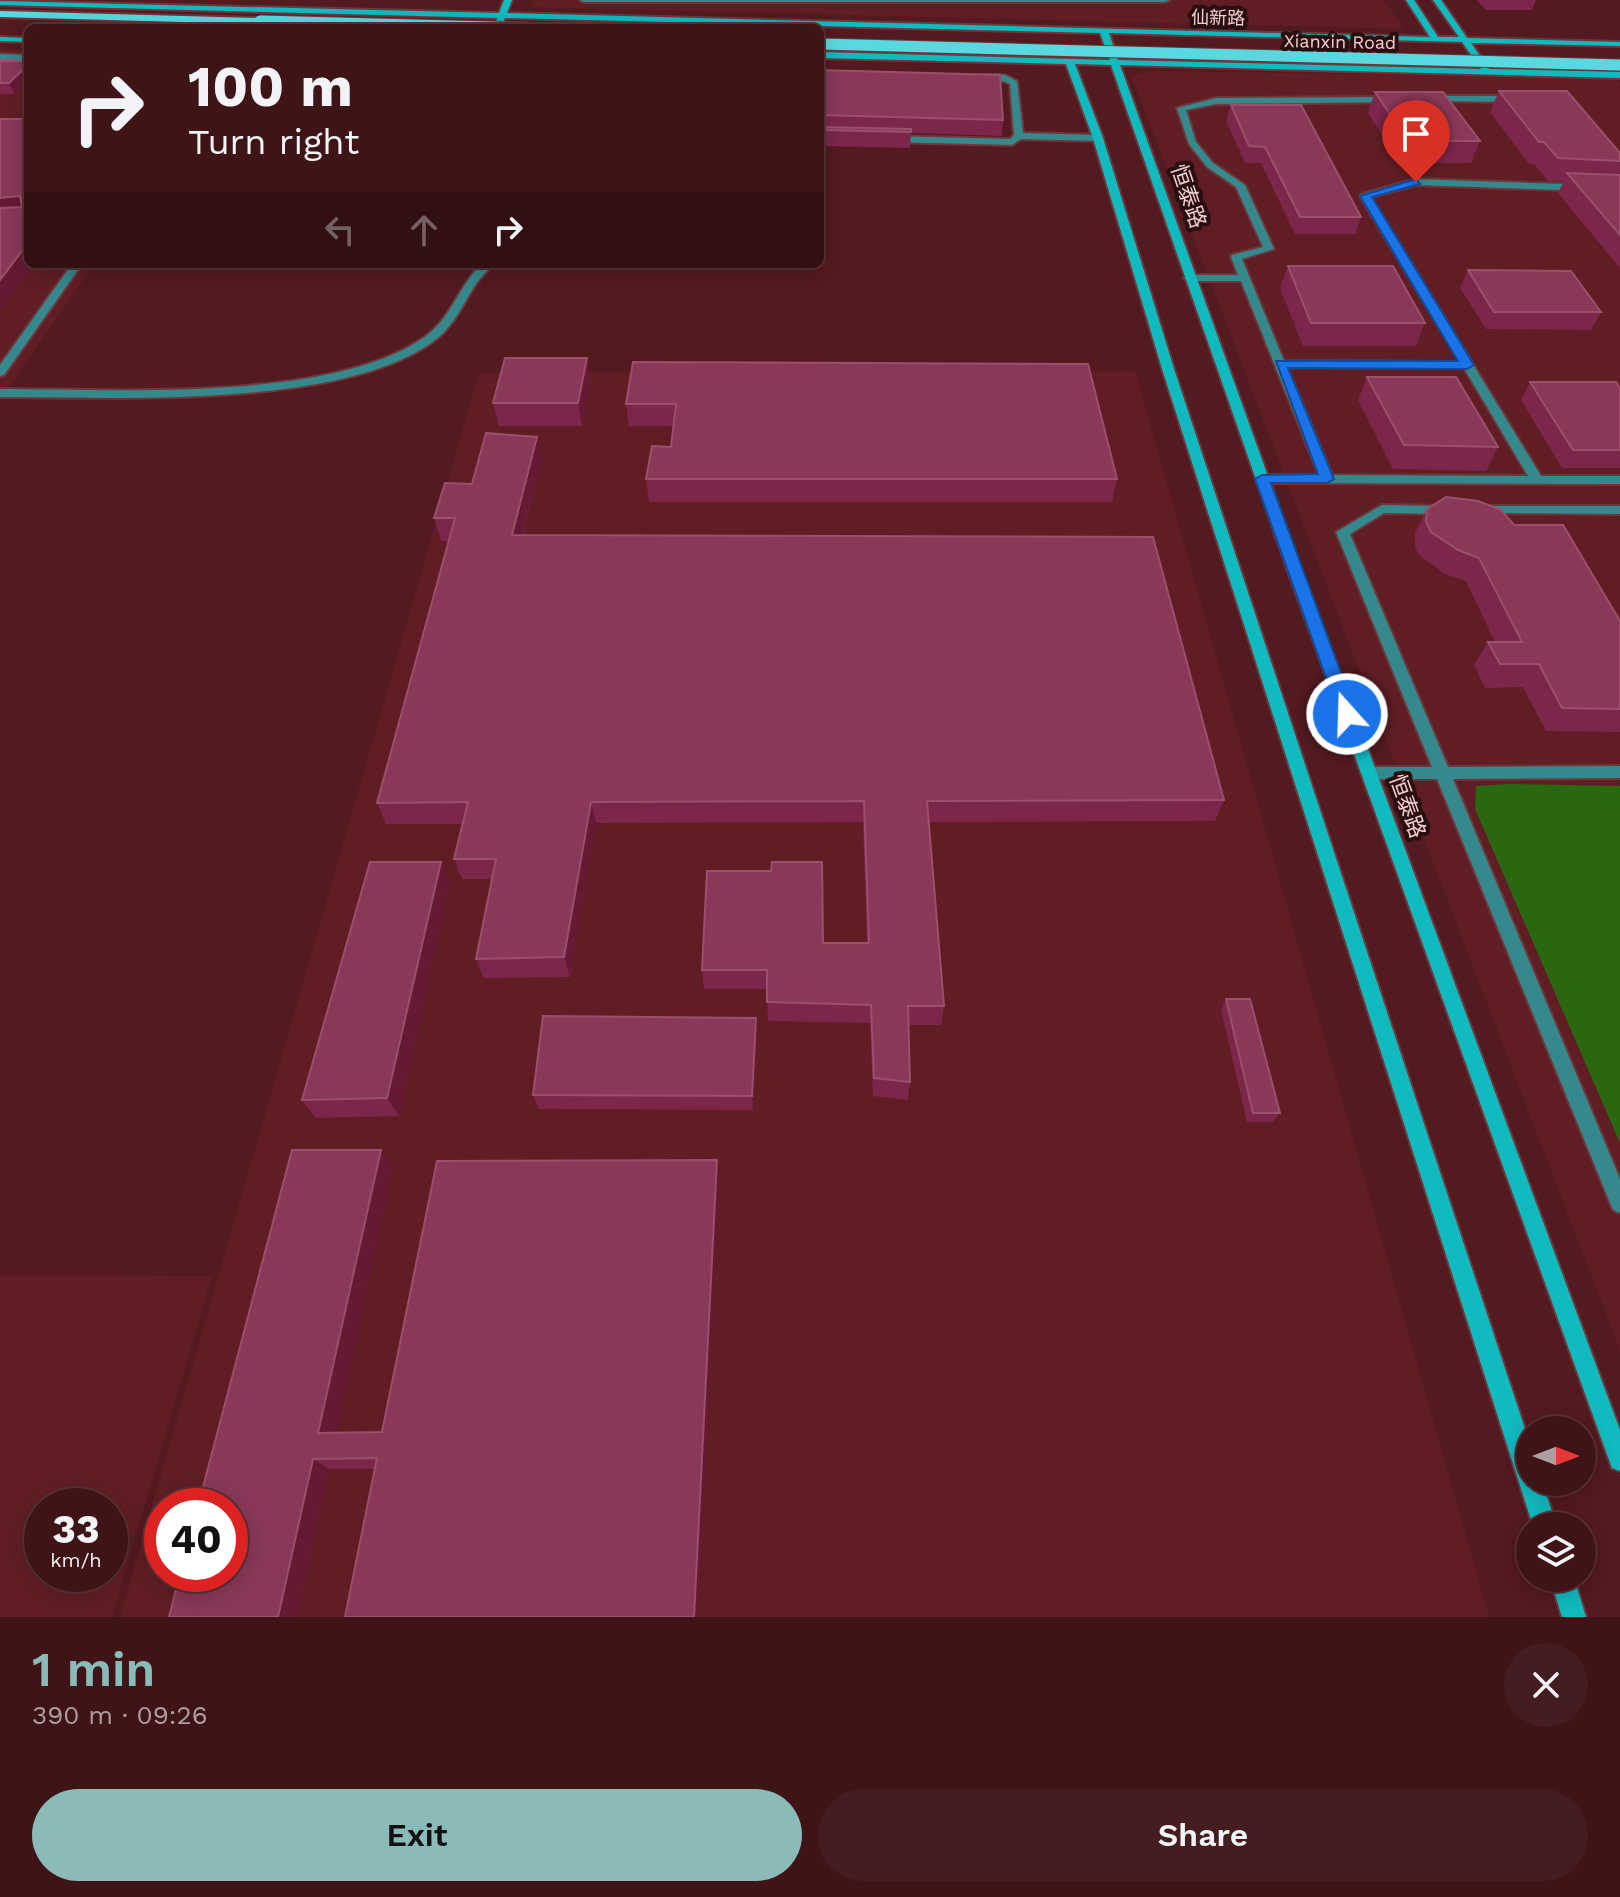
<!DOCTYPE html>
<html lang="en">
<head>
<meta charset="utf-8">
<style>
  :root { --surface:#3e1417; --page:#451d20; --text:#f1f3f6; --muted:#ad9ea1; --line:#573336; --accent:#8bbbb9 }
  body { margin:0; font-family:"Work Sans","Noto Sans SC",sans-serif; background:var(--page); color:var(--text); height:100vh; display:flex; flex-direction:column; font-size:30px; white-space:nowrap }
  * { box-sizing:border-box; margin:0 }
  p { font-size:26px; color:var(--muted) }
  .icon { flex:none; width:44px; height:44px; fill:none; stroke:currentColor; stroke-width:2; stroke-linecap:round; stroke-linejoin:round }
  .map { position:relative; height:1617px; overflow:hidden }
  .sheet { display:flex; flex-direction:column; background:var(--surface); flex:1 }
  .sheet>* { flex:none }
  .top-card { position:absolute; left:24px; top:24px; width:800px; height:244px; border-radius:12px; box-shadow:0 4px 20px #0003,0 0 0 2px var(--line); background:#3e1417; color:var(--text); overflow:hidden }
  .needle { width:52px; rotate:90deg }
  .buttons { position:absolute; left:1516px; top:1416px; display:grid; gap:16px }
  .buttons a { display:grid; place-items:center; width:80px; height:80px; border-radius:50%; background:var(--surface); box-shadow:0 4px 20px #0003,0 0 0 2px var(--line); font-size:40px }
  .speed { position:absolute; left:24px; top:1488px; display:flex; gap:16px; font-size:40px; font-weight:700; text-align:center }
  .speed>* { display:grid; place-content:center; width:104px; height:104px; border-radius:50%; background:var(--surface); box-shadow:0 4px 20px #0003,0 0 0 2px var(--line); line-height:1 }
  .speed small { font-size:20px; font-weight:400 }
  .speed .limit { border:12px solid #d22; background:#fff; color:#111 }
  .pin { position:absolute; display:grid; place-items:center; width:68px; height:68px; color:#fff; margin:-82px -34px; border-radius:50% 50% 50% 0; rotate:-45deg; box-shadow:0 0 8px #0007 }
  .pin .icon { rotate:45deg }
  .me { position:absolute; width:88px; margin:-44px; rotate:340deg; stroke-linejoin:round; filter:drop-shadow(0 0 6px #0008) }
  .turn { display:flex; align-items:center; gap:28px; height:168px; padding:0 32px; font-size:36px }
  .turn .icon { width:104px; height:104px; stroke-width:2.5 }
  .turn b { display:block; font-size:56px; line-height:68px }
  .lanes { display:flex; align-items:center; height:76px; padding:0 32px; background:#0003; justify-content:center; gap:40px; direction:ltr }
  .lanes .off { opacity:.35 }
  .round { display:grid; place-items:center; flex:none; width:84px; height:84px; border-radius:42px; background:var(--page) }
  .head { display:flex; align-items:center; justify-content:space-between; height:136px; padding:0 32px }
  h1 { font-size:48px; font-weight:600; line-height:60px; color:var(--accent) }
  .button { display:flex; gap:16px; margin-top:auto; padding:16px 32px }
  .button a { flex:1; height:92px; border-radius:48px; background:var(--accent); color:#111; font-size:32px; font-weight:600; line-height:92px; text-align:center }
  .button a+a { background:var(--page); color:var(--text) }
  .map>svg:first-child { display:block }
  .built { fill:#601e24; fill-rule:evenodd }
  .green { fill:#296710 }
  .lines { fill:none; stroke-linecap:round; stroke-linejoin:round }
  .lane-casing { stroke:#6d373b; stroke-width:4 }
  .secondary-casing { stroke:#6d373b; stroke-width:4 }
  .primary-casing { stroke:#6d373b; stroke-width:4 }
  .lane { fill:#35888c; fill-rule:evenodd }
  .secondary { fill:#10babf; fill-rule:evenodd }
  .primary { fill:#59d9df; fill-rule:evenodd }
  .primary-bridge-casing { stroke:#6d373b; stroke-width:13; stroke-linecap:butt }
  .primary-bridge { stroke:#59d9df; stroke-width:11 }
  .wall { fill:#7c264b }
  .shaded-wall { fill:#661933 }
  .building { fill:#893859; stroke:#9a4f6b; stroke-width:2 }
  .route { fill:#1a73e8; stroke:#114b97; stroke-width:2 }
  .labels { text-anchor:middle; stroke-width:8; stroke-linejoin:round; paint-order:stroke }
  .far-street-label { font-size:18px; fill:#f4cece; stroke:#290f10 }
  .street-label { font-size:22px; fill:#f4cece; stroke:#290f10 }
</style>
</head>
<body>
<div class="map">
<svg width="1620" height="1617" viewBox="0 0 1620 1617">
  <rect width="100%" height="100%" fill="#531a1f"/>
  <!-- built -->
  <path class="built" d="M533 0H1384L1404 29 531 7Z
    M0 49 28 50V264H94L0 400Z
    M1158 71 1616 78 1620 83V1350L1131 75Z
    M1135 371 1489 1617H120L479 373ZM162 1506H230V1574H162Z
    M0 1275 212 1276 112 1617H0ZM42 1506H110V1574H42Z"/>
  <!-- green -->
  <path class="green" d="M1508 784 1620 786V1143L1475 809 1476 786Z"/>
  <g class="lines">
    <defs>
      <path id="lane" d="M580 0H1169L1165 2H584Z
        M0 54 28 55V61L0 60Z
        M982 75H1005L1017 81 1023 133 1098 135 1103 138 1098 141 1021 139 1012 145 890 142 885 139 890 136 1010 139 1014 135 1010 84 1003 81 979 80V76Z
        M1430 96H1515L1519 99 1515 102 1427 101 1426 99Z
        M1398 97 1399 99 1395 102 1216 104 1186 110 1196 142 1213 163 1245 185 1274 249 1242 259 1284 361 1460 362 1360 196 1362 194 1416 179 1620 186V192L1416 185 1371 197 1541 476H1620V484L1262 483 1256 479 1262 475H1319L1241 281H1189L1184 278 1189 275H1238L1231 257 1232 255 1263 247 1236 187 1207 167 1189 144 1177 108 1216 98ZM1287 367 1464 368 1528 476 1332 475Z
        M72 264H82L4 375 0 376V365Z
        M482 264H493C487 272 479 278 474 287 463 304 455 323 439 337 350 410 114 397 0 397V389C114 389 333 403 426 336 452 317 459 285 482 264Z
        M1382 505 1446 506 1452 510 1446 514 1384 513 1350 534 1448 767 1620 766V778L1453 779 1620 1179V1213L1613 1210 1437 779H1369L1361 773 1369 767H1432L1336 532Z
        M1478 506H1620V514L1473 513V507Z"/>
      <path id="secondary" d="M504 0H512L507 13 1430 37 1406 0H1414L1438 37H1459L1433 0H1441L1467 38 1620 42V46L1471 43 1489 69 1620 72V78L1120 65 1301 568 1620 1430V1471L1612 1468 1609 1460 1287 568 1111 65 1075 64 1103 138 1175 372 1530 1444V1482H1542L1557 1526H1533L1163 372 1093 138 1066 64 820 58V52L1110 60 1100 33 505 18 501 28H495L497 18 0 5V1L499 13ZM1109 33 1462 42 1481 69 1118 60Z
        M0 37 28 38V42L0 41Z
        M1550 1578H1574L1586 1617H1562Z"/>
      <path id="primary" d="M0 11 260 18 265 21 260 24 0 17Z"/>
    </defs>
    <!-- lane casing -->
    <use href="#lane" class="lane-casing"/>
    <!-- secondary casing -->
    <use href="#secondary" class="secondary-casing"/>
    <!-- primary casing -->
    <use href="#primary" class="primary-casing"/>
    <!-- lane -->
    <use href="#lane" class="lane"/>
    <!-- secondary -->
    <use href="#secondary" class="secondary"/>
    <!-- primary -->
    <use href="#primary" class="primary"/>
    <defs>
      <path id="primary-bridge" d="M260 21 528 28
        M820 44 1620 65"/>
    </defs>
    <!-- primary-bridge casing -->
    <use href="#primary-bridge" class="primary-bridge-casing"/>
    <!-- primary-bridge -->
    <use href="#primary-bridge" class="primary-bridge"/>
  </g>
  <!-- wall -->
  <path class="wall" d="M1477 0H1536L1532 10H1486Z
    M0 61H28V80L15 94H0Z
    M820 70 1003 120 1002 136 911 133 910 148 820 146Z
    M1499 91 1620 153V268L1558 193 1564 181H1548L1534 164H1529L1490 112Z
    M1375 92 1480 141 1471 163H1400L1368 113Z
    M1231 105 1361 217 1355 234H1295L1261 163H1245L1226 121Z
    M1288 266 1425 323 1416 346H1303L1280 288Z
    M1468 270 1601 312 1591 330 1486 329 1460 288Z
    M633 362 1117 479 1112 502H649L646 479 671 447 673 426H629L626 404Z
    M1367 377 1498 447 1486 471 1393 469 1358 400Z
    M591 381 582 426H499L493 403Z
    M1530 382 1620 388V468H1562L1521 400Z
    M537 437 541 460 523 535 1224 800 1215 821 929 822 944 1006 941 1025H909L910 1082 908 1100 873 1096 870 1023 768 1021 767 989H704L702 970 823 943H867L863 822 596 823 570 977 484 978 476 959 492 879H462L454 859 462 824H386L377 803 449 541H441L434 518 472 484Z
    M1427 509 1514 525 1620 621V732L1546 731 1523 687 1485 688 1474 665 1488 642H1495L1466 581 1445 574 1419 555 1415 546V533Z
    M450 883 399 1116 316 1118 302 1100Z
    M1226 999 1280 1113 1273 1122H1247L1221 1009Z
    M757 1033 753 1110 539 1109 533 1095Z
    M393 1167 336 1433 382 1432 720 1177 375 1469H329L297 1617H169Z"/>
  <!-- shaded-wall -->
  <path class="shaded-wall" d="M28 65V80L15 94 9 83Z
    M20 196 28 213 0 216V198Z
    M28 243V264H34L0 310V280Z
    M587 358 591 381 582 426 578 403Z
    M537 437 541 460 517 557 512 535Z
    M591 802 596 823 570 977 564 957Z
    M441 862 450 883 399 1116 387 1098Z
    M756 1018 757 1033 753 1110 752 1096Z
    M381 1150 393 1167 334 1444 318 1433Z
    M717 1160 720 1177 698 1617H694Z
    M313 1459 329 1469 297 1617H278Z"/>
  <!-- building -->
  <path class="building" d="M0 61H28V65L9 83H0Z
    M820 70 1000 75 1003 120 820 115Z
    M1499 91H1567L1620 153V161L1558 158 1544 142H1539Z
    M1375 92H1443L1480 141H1408Z
    M1231 105H1301L1361 217H1300L1265 147 1249 146Z
    M0 119H28V243L0 280V208L22 207 20 196 0 198Z
    M820 127 911 129V132L820 130Z
    M1567 173 1620 175V235Z
    M1288 266H1393L1425 323H1311Z
    M1468 270 1571 271 1601 312H1494Z
    M505 358H587L578 403H493Z
    M633 362 1088 364 1117 479H646L652 446 671 447 676 404H626Z
    M1367 377H1456L1498 447 1404 445Z
    M1530 382H1616L1620 388V450H1573Z
    M486 433 537 437 512 535 1153 537 1224 800 927 801 944 1006H908L910 1082 874 1078 871 1005 767 1002V970H702L707 871H771L772 862H822L823 943H869L864 801 591 802 564 957 476 959 496 859H454L468 802 377 803 455 518H434L445 483 472 484Z
    M1446 497 1478 501 1501 510 1514 525H1563L1620 621V709L1562 708 1539 664H1500L1488 642H1522L1479 558 1458 550 1431 532 1426 522 1427 509Z
    M370 862H441L387 1098 302 1100Z
    M1226 999H1250L1280 1113H1253Z
    M543 1016 756 1018 752 1096 533 1095Z
    M292 1150H381L318 1433 382 1432 437 1161 717 1160 694 1617H345L377 1458 313 1459 278 1617H169L180 1574H230V1506H198Z"/>
  <!-- route -->
  <path class="route" d="M1416 179 1420 184 1372 197 1474 365 1467 369 1288 368 1334 479 1327 483H1271L1356 714 1347 720 1339 714 1255 479 1262 475 1318 474 1276 361H1458L1360 196Z"/>
  <g class="labels">
    <!-- far-street labels -->
    <g class="far-street-label">
      <text transform="translate(1218 18) rotate(1)" y="6">仙新路</text>
      <text transform="translate(1340 42) rotate(1)" y="6">Xianxin Road</text>
    </g>
    <!-- street labels -->
    <g class="street-label">
      <text transform="translate(1189 196) rotate(71)" y="8">恒泰路</text>
      <text transform="translate(1408 806) rotate(70)" y="8">恒泰路</text>
    </g>
  </g>
</svg>
<div class="buttons">
<a><svg class="needle" viewBox="-14 -14 28 28"><path d="M0-13l5 13h-10z" fill="#e53935"/><path d="M0 13l5-13h-10z" fill="#ad9ea1"/></svg></a>
<a><svg class="icon" aria-label="layers" viewBox="0 0 24 24"><path d="M12 4l9 5-9 5-9-5zM3 14l9 5 9-5"/></svg></a>
</div>
<div class="speed"><div>33<small>km/h</small></div><div class="limit">40</div></div>
<div class="pin" style="left:1416px;top:182px;background:#d93025"><svg class="icon" aria-label="arrive" viewBox="0 0 24 24"><path d="M6 21V4h12l-3 4 3 4H6"/></svg></div>
<svg class="me" style="left:1347px;top:714px" viewBox="-20 -20 40 40"><circle r="17" fill="#1a73e8" stroke="#fff" stroke-width="3"/><path d="M0-11L8 9 0 5-8 9z" fill="#fff"/></svg>
<div class="top-card">
<div class="turn"><svg class="icon" aria-label="right" viewBox="0 0 24 24"><path d="M7 20v-9h11M14 6l5 5-5 5"/></svg><div><b>100 m</b>Turn right</div></div>
<div class="lanes"><svg class="icon off" aria-label="left" viewBox="0 0 24 24"><path d="M17 20v-9H6M10 6l-5 5 5 5"/></svg><svg class="icon off" aria-label="ahead" viewBox="0 0 24 24"><path d="M12 20V5M6 11l6-6 6 6"/></svg><svg class="icon" aria-label="right" viewBox="0 0 24 24"><path d="M7 20v-9h11M14 6l5 5-5 5"/></svg></div>
</div>
</div>
<section class="sheet">
<div class="head"><div><h1>1 min</h1><p>390 m · 09:26</p></div><a class="round"><svg class="icon" aria-label="close" viewBox="0 0 24 24"><path d="M6 6l12 12M18 6L6 18"/></svg></a></div>
<div class="button"><a>Exit</a><a>Share</a></div>
</section>
</body>
</html>
